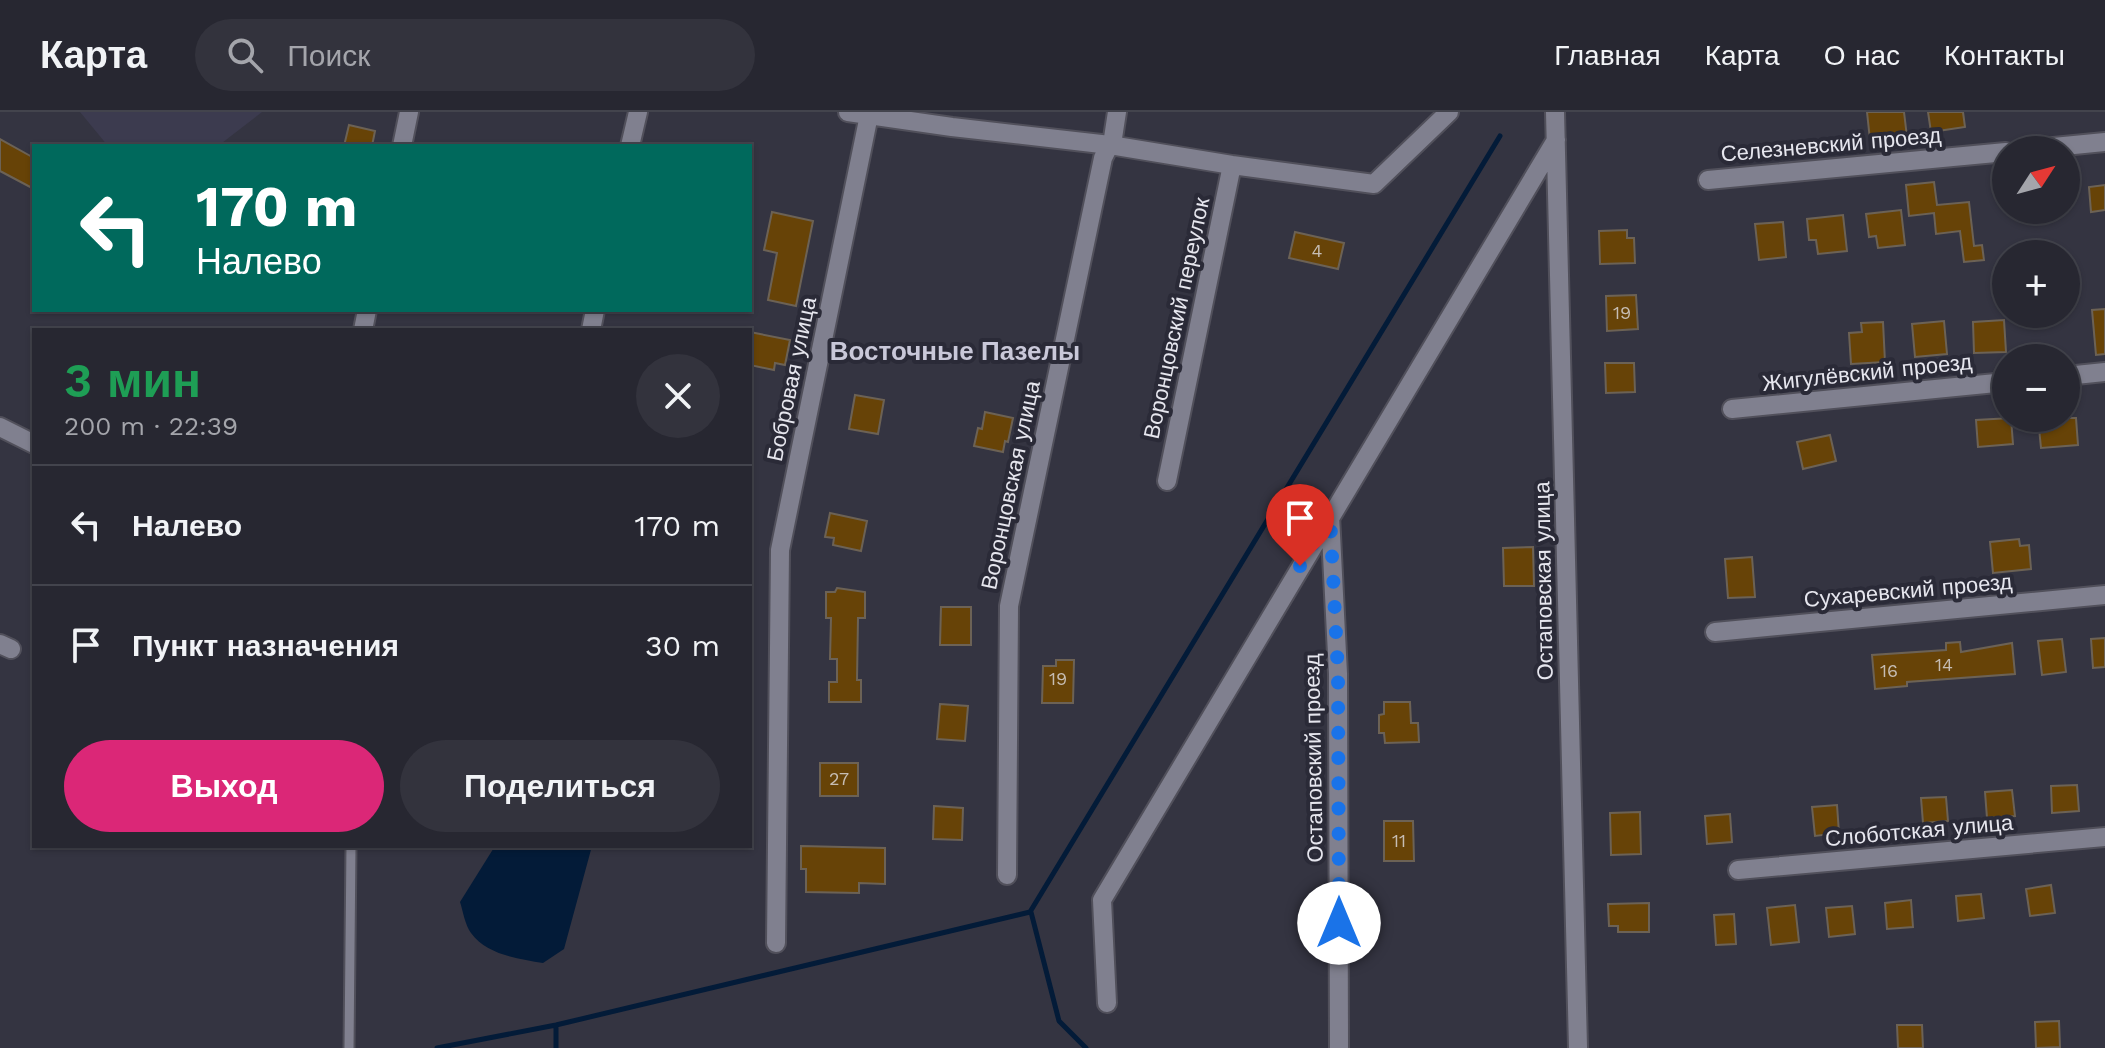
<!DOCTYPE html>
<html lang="ru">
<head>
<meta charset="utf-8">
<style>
  :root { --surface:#272731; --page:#33333d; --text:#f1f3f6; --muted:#a4a5ab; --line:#43444d; --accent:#db2777 }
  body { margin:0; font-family:"Work Sans",sans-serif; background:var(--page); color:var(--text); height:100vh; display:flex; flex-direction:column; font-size:30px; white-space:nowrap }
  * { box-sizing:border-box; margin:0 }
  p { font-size:26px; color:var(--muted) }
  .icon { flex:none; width:44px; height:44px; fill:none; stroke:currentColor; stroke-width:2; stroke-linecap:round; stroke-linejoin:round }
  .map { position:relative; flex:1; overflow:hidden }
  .panel { position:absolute; left:32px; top:216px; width:720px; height:520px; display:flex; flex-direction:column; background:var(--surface); border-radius:0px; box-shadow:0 2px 6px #0004,0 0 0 2px var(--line) }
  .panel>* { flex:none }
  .hud { position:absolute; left:32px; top:32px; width:720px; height:168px; border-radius:0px; box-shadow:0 2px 6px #0004,0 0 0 2px var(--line); background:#00695c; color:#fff; overflow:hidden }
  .needle { width:52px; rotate:54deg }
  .fabs { position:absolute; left:1992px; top:24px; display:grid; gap:16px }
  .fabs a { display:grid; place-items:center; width:88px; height:88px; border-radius:50%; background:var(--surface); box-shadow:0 2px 6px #0004,0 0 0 2px var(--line); font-size:40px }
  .pin { position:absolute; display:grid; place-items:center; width:68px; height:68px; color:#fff; margin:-82px -34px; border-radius:50% 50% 50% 0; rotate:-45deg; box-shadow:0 0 8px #0007 }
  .pin .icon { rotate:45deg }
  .me { position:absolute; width:88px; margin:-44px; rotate:0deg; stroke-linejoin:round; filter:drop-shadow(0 0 6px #0008) }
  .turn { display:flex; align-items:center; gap:28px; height:168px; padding:0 32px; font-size:36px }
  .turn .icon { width:104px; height:104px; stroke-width:2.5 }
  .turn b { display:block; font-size:56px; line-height:68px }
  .round { display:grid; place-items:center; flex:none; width:84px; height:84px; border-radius:42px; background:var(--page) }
  .summary { display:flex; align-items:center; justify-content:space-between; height:136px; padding:0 32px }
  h1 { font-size:48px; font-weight:600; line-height:60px; color:#1e9e55 }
  .action { display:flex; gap:16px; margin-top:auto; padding:16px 32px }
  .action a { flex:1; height:92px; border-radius:48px; background:var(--accent); color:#fff; font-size:32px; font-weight:600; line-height:92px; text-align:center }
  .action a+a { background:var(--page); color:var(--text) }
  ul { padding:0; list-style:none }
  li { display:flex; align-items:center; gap:24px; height:120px; padding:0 32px; border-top:2px solid var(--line) }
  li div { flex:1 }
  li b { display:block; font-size:30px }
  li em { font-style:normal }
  header { display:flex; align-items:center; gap:48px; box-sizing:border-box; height:112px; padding:0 40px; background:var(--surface); border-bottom:2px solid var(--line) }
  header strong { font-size:38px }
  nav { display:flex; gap:44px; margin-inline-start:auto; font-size:28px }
  .search { width:560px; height:72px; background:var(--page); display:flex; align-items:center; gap:20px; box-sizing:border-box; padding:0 28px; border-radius:44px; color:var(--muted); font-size:30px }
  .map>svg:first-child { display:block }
  .built { fill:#3c3b4f }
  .water { fill:#031b38 }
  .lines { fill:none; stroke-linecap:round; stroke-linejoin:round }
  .stream { stroke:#031b38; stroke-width:5 }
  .building { fill:#674307; stroke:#6c6255; stroke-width:2 }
  .service-casing { stroke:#51505b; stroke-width:13 }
  .minor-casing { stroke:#51505b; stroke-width:22 }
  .service { stroke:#80808f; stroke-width:9 }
  .minor { stroke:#80808f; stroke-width:18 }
  .route { stroke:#1a73e8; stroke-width:14; stroke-dasharray:0 25.2 }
  .labels { text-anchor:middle; stroke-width:8; stroke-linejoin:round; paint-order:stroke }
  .number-label { font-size:18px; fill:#c6bdb4 }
  .street-label { font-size:22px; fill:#e6e6ee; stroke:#2a2a37 }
  .quarter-label { font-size:26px; font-weight:bold; fill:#c9c8d9; stroke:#2a2a37 }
</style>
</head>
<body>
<header>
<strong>Карта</strong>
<div class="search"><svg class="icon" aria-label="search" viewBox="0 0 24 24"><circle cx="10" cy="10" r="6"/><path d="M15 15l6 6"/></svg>Поиск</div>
<nav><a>Главная</a><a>Карта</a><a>О нас</a><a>Контакты</a></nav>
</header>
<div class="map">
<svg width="2105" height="936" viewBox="0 0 2105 936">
  <rect width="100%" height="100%" fill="#343441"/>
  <!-- built -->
  <path class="built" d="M80 0H262L218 34H108Z"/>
  <!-- water -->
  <path class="water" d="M495 734H592L564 837 543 851C519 847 487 843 471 821 465 813 463 799 460 790Z"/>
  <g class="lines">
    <!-- stream -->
    <path class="stream" d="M1031 800 1059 909 1086 936
      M437 936 556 913 1030 800 1500 24
      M556 936V913"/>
  </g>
  <!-- building -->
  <path class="building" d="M1867 0H1904L1907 25 1870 28Z
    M1928 0H1963L1965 15 1931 20Z
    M349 13 375 19 372 34H344Z
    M0 27 34 46V77L0 59Z
    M1934 70 1937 93 1969 90 1974 134 1982 133 1984 148 1964 150 1960 119 1936 122 1934 101 1909 104 1906 73Z
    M2105 73V98L2091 100 2089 75Z
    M1901 98 1905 133 1878 136 1876 124 1869 125 1866 102Z
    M772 100 813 109 796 194 768 188 777 141 764 138Z
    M1843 103 1847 139 1818 142 1816 128H1809L1807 107Z
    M1783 110 1786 145 1759 148 1755 112Z
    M1627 118V126H1634L1635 151 1600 152 1599 119Z
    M1295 120 1344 131 1338 157 1289 146Z
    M1636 183 1638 217 1607 219 1606 184Z
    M2105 197V242L2096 243 2092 198Z
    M2004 208 2006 240 1974 241 1973 210Z
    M1944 209 1947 242 1915 245 1912 212Z
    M1883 210 1885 250 1851 252 1849 221 1862 220 1861 211Z
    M750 220 790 228 785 253 775 251 774 258 750 253Z
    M1605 251H1634L1635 280 1606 281Z
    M855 283 884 288 878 322 849 317Z
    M985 300 1013 306 1008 330 1005 329 1003 340 974 334 978 316 982 317Z
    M2011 306 2013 332 1978 335 1976 308Z
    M2038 306H2076L2078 333 2041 336Z
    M1830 323 1836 349 1803 357 1797 330Z
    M830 401 867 409 861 439 833 433 834 426 825 425Z
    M2019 427 2020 434 2029 433 2031 457 1993 461 1990 430Z
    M1533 435 1534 474H1504L1503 436Z
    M1752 445 1755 485 1728 486 1725 447Z
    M837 476 865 480V506H858L857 568H861V590H829V570H837V547H830L831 506H826V480H835Z
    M941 495H971V533H940Z
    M2105 526V555L2093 556 2091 527Z
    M2062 527 2066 560 2042 563 2038 529Z
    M1960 530 1961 540 2012 531 2015 562 1907 570V574L1875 577 1872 543 1946 538V531Z
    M1056 548H1074L1073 591H1042L1043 554H1056Z
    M1384 590H1410L1411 611H1418L1419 630 1385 631 1384 621H1379V603L1384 602Z
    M940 592 968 594 965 629 937 627Z
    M820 651H858V684H820Z
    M2077 673 2079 699 2052 701 2051 674Z
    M2012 678 2015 704 1987 706 1985 680Z
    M1946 685 1948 709 1923 711 1921 686Z
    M1837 693 1839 721 1815 724 1812 695Z
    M934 694 963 696 962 728 933 727Z
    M1640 700 1641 742 1611 743 1610 701Z
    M1730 702 1732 730 1707 732 1705 704Z
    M1384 709H1413L1414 749H1384Z
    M801 734 885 736V772L859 771V781L806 780V757H801Z
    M2051 773 2055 801 2030 804 2026 777Z
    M1981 782 1984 806 1958 809 1956 784Z
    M1911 788 1913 815 1887 817 1885 791Z
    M1649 791V820H1618V814H1609L1608 792Z
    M1795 793 1799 830 1771 833 1767 796Z
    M1852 794 1855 822 1829 825 1826 796Z
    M1734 802 1736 832 1716 833 1714 803Z
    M2059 909 2060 935 2036 936 2035 910Z
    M1897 913H1922L1923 936H1898Z"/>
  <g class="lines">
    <defs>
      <path id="service" d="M349 936 351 734"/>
      <path id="minor" d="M848 0 952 15 1110 33 1232 53 1374 72 1449 0
        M1555 0 1578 936
        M402 34 409 0
        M630 34 638 0
        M2023 38 2105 30
        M1708 68 2006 40
        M363 218 367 198
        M591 218 595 198
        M2066 264 2105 260
        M1732 297 2006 270
        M0 315 34 332
        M1167 369 1232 53
        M1330 403 1338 562 1339 936
        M1715 520 2105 483
        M0 532 11 537
        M1738 758 2105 725
        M1007 763 1009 494 1103 46 1113 26 1117 0
        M776 831 780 438 869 3
        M1107 891 1102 788 1556 28"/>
    </defs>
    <!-- service casing -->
    <use href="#service" class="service-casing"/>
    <!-- minor casing -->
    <use href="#minor" class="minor-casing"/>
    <!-- service -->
    <use href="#service" class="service"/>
    <!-- minor -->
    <use href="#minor" class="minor"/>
  </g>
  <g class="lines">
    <!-- route -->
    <path class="route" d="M1300 454 1330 403 1338 562 1339 811"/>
  </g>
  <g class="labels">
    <!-- number labels -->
    <g class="number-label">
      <text x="1317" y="145">4</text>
      <text x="1622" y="207">19</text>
      <text x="1944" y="559">14</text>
      <text x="1889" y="565">16</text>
      <text x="1058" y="573">19</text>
      <text x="839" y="673">27</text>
      <text x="1399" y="735">11</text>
    </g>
    <!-- street labels -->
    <g class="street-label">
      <text transform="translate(1831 32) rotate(-5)" y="8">Селезневский проезд</text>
      <text transform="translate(1176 206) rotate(-78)" y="8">Воронцовский переулок</text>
      <text transform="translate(1867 260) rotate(-6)" y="8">Жигулёвский проезд</text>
      <text transform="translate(791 267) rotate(-78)" y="8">Бобровая улица</text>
      <text transform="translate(1010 373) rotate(-78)" y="8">Воронцовская улица</text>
      <text transform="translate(1543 469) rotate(-91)" y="8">Остаповская улица</text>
      <text transform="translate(1908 478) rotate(-5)" y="8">Сухаревский проезд</text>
      <text transform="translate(1313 646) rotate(-91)" y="8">Остаповский проезд</text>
      <text transform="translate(1919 718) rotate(-5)" y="8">Слоботская улица</text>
    </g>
    <!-- quarter labels -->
    <g class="quarter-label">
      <text x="955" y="248">Восточные Пазелы</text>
    </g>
  </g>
</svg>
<div class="fabs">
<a><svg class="needle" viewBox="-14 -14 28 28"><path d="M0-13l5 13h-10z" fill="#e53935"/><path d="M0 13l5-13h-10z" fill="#a4a5ab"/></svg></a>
<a>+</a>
<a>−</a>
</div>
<div class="pin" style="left:1300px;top:454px;background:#d93025"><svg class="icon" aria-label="arrive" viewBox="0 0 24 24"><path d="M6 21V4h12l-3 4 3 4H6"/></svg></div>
<svg class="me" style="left:1339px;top:811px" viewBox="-20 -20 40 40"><circle r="19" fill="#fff"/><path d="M0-13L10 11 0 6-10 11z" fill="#1a73e8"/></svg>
<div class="hud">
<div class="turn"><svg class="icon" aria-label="left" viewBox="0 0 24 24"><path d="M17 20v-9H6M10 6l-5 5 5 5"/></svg><div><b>170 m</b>Налево</div></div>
</div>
<section class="panel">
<div class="summary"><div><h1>3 мин</h1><p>200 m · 22:39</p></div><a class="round"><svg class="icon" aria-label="close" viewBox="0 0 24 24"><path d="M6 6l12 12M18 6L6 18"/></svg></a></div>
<ul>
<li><svg class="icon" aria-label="left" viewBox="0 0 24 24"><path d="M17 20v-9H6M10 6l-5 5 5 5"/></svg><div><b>Налево</b></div><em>170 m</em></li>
<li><svg class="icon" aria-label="arrive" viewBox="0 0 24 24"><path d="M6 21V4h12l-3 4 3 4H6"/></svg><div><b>Пункт назначения</b></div><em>30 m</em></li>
</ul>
<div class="action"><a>Выход</a><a>Поделиться</a></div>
</section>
</div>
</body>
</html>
